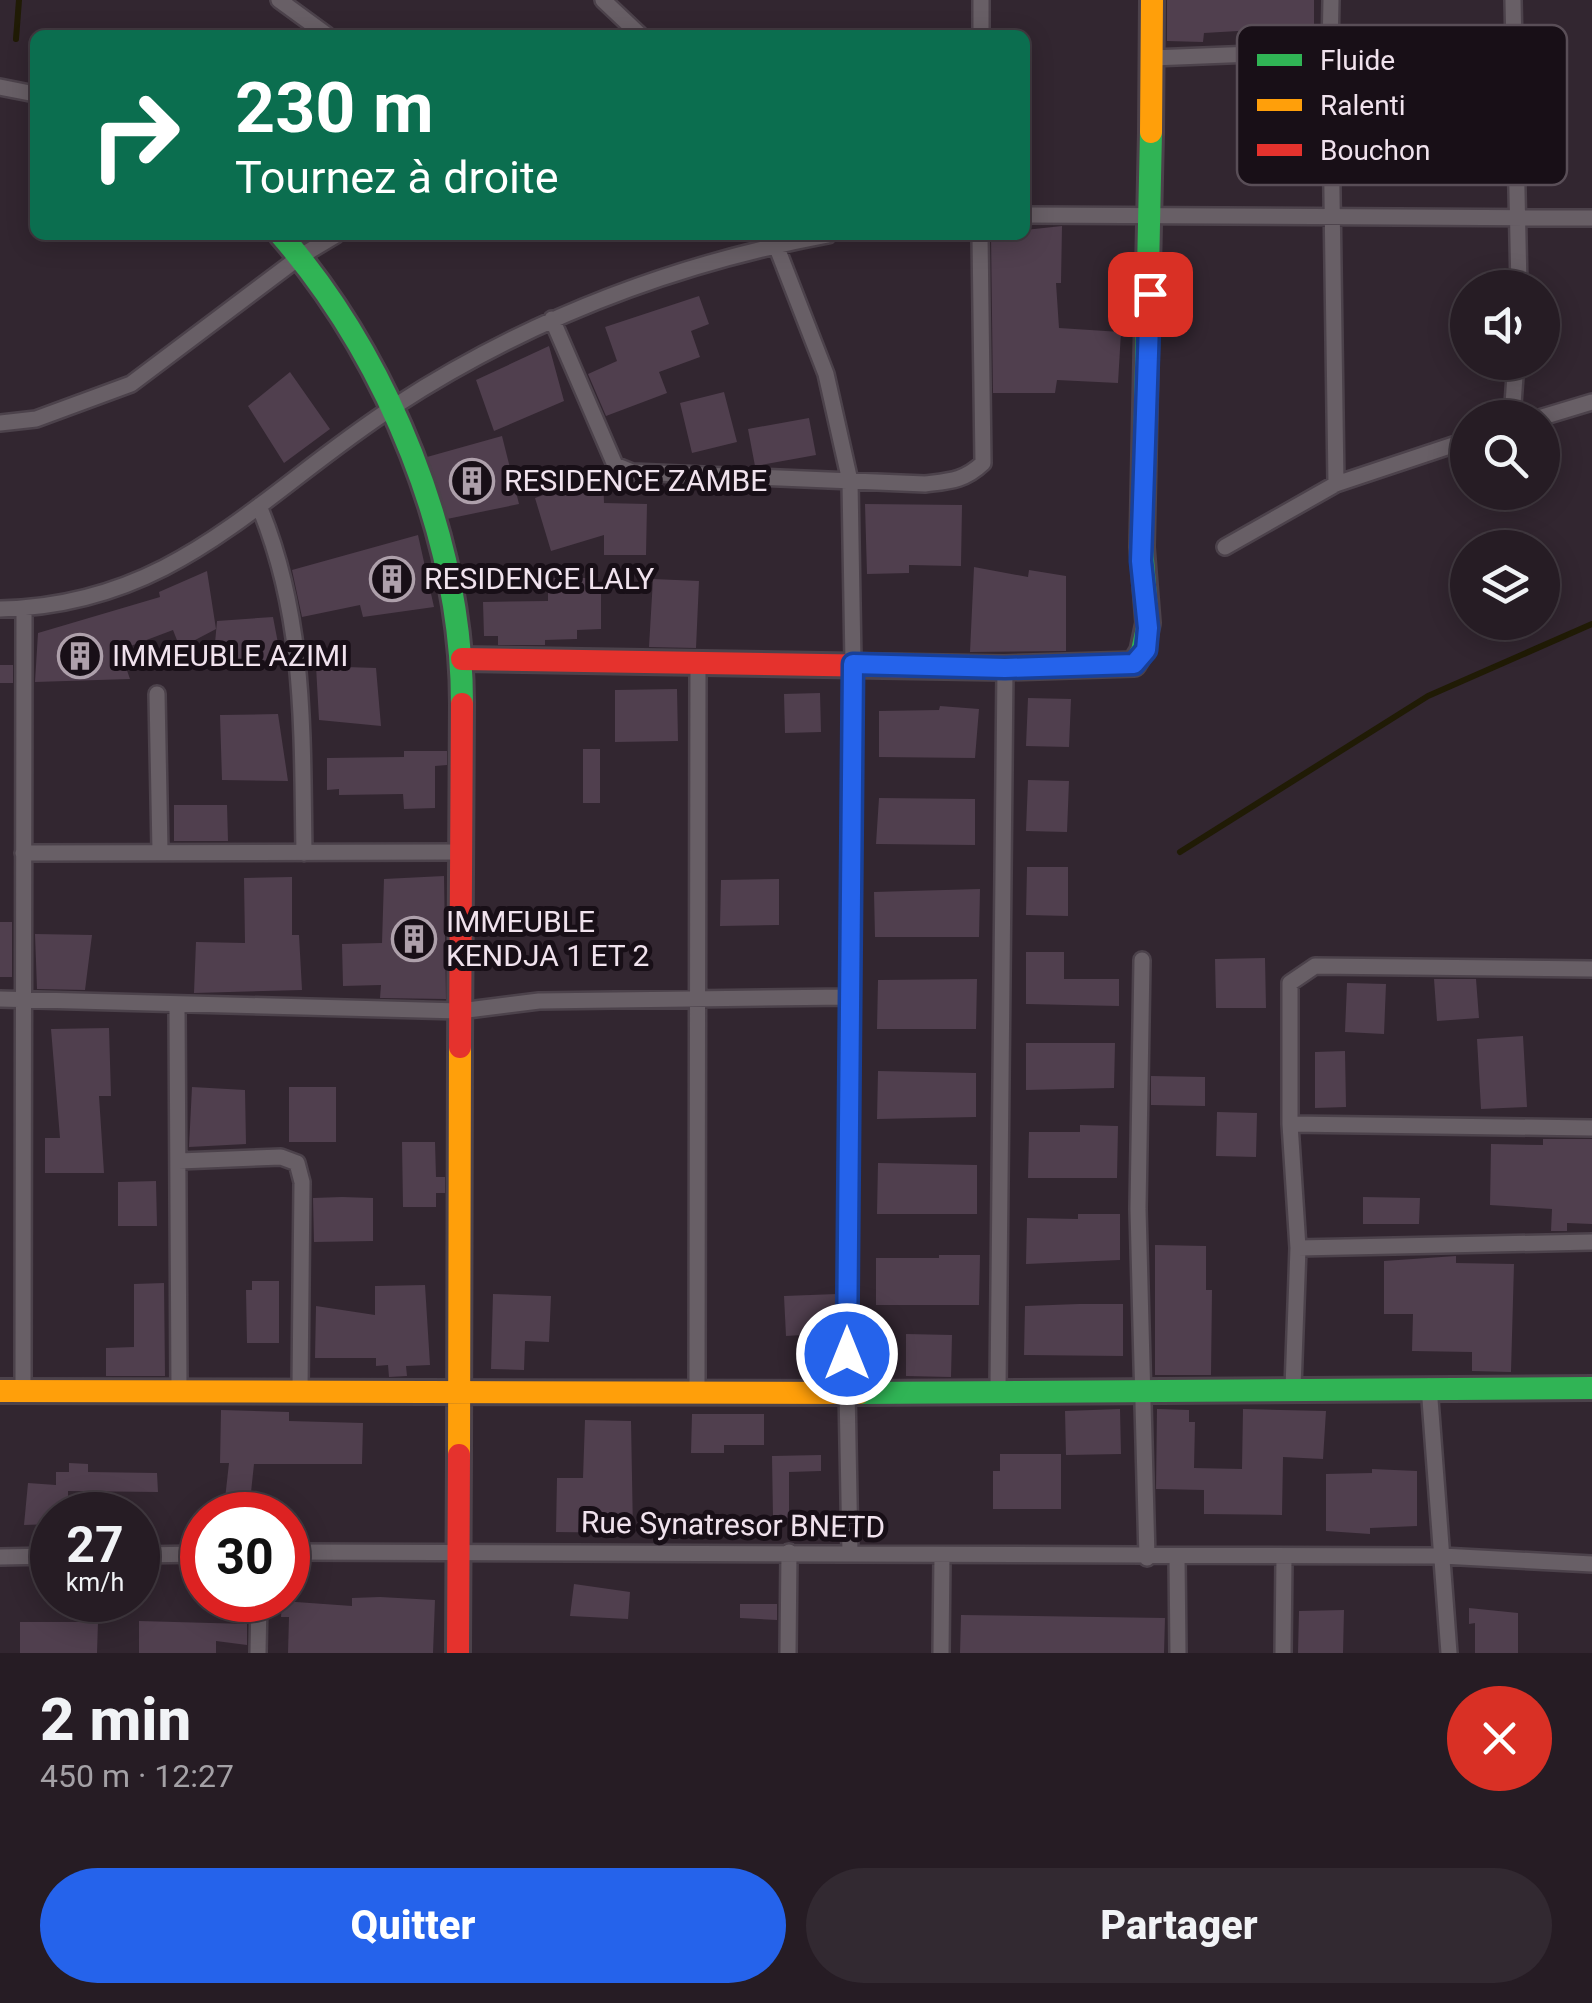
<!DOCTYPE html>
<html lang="fr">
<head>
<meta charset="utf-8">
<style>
  :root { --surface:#261c24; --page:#322931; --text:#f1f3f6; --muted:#a4a1a6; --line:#423a41; --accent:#2563eb }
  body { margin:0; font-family:Roboto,sans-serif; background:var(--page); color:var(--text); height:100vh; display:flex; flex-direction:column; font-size:38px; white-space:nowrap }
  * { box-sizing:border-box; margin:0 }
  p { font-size:32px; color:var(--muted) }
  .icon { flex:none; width:55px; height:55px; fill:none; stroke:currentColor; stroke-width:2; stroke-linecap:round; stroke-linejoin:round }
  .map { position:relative; height:1653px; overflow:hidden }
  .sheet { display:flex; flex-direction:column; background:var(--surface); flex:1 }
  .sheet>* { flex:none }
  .top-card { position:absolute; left:30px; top:30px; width:1000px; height:210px; border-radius:15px; box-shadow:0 5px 25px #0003,0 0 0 2px var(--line); background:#0b6e4f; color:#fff; overflow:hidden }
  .buttons { position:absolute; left:1450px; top:270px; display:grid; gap:20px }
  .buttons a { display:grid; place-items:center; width:110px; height:110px; border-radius:50%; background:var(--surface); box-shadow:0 5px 25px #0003,0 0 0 2px var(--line); font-size:50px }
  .speed { position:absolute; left:30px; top:1492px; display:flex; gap:20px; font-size:50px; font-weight:700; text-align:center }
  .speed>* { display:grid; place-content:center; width:130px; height:130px; border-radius:50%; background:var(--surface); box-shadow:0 5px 25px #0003,0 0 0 2px var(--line); line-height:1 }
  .speed small { font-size:25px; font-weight:400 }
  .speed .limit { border:15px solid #d22; background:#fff; color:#111 }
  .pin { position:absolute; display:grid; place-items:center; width:85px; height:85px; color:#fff; margin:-42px; border-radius:20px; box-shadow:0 5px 15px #0006 }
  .me { position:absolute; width:110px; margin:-55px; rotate:0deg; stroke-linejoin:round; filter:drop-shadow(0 0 8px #0008) }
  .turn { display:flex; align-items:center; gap:35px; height:210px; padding:0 40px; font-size:45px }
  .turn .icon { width:130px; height:130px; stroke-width:2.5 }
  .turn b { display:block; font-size:70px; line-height:85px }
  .round { display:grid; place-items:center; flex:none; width:105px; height:105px; border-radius:52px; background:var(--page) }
  .overview { display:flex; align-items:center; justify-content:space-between; height:170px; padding:0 40px }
  h1 { font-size:60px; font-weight:800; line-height:75px }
  .primary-button { display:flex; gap:20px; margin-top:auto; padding:20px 40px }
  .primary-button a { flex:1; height:115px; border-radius:60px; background:var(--accent); color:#fff; font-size:40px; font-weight:800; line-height:115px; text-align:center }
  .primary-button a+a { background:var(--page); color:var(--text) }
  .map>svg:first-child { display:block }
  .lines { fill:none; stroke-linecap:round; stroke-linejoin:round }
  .stream { stroke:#201b05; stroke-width:6 }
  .building { fill:#503f4e }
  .street-casing { stroke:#4c424b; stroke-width:20 }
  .fast-casing { stroke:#4c424b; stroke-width:28 }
  .slow-casing { stroke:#4c424b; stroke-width:28 }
  .jam-casing { stroke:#4c424b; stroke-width:28 }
  .street { stroke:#685f66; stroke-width:15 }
  .fast { stroke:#30b455; stroke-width:22 }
  .slow { stroke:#ff9f0a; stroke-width:22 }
  .jam { stroke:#e5322d; stroke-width:22 }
  .route-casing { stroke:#184099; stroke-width:25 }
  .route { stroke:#2563eb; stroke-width:18 }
  .labels { text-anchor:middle; stroke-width:10; stroke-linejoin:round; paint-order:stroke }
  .poi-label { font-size:30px; fill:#f0e2ed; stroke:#180f17; text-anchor:start }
  .street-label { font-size:30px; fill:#f0e2ed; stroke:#180f17 }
  .key { fill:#180f17; stroke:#594e57; stroke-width:2.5 }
  .key-label { font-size:28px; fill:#f0e2ed }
</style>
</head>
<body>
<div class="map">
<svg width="1592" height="1653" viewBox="0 0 1592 1653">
  <rect width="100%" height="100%" fill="#322630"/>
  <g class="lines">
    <!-- stream -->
    <path class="stream" d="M16 39 19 0
      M1180 852 1428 696 1592 624"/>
  </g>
  <!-- building -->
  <path class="building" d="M1167 0H1314V40L1275 38 1274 29 1204 33 1203 42 1167 41Z
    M1062 226 1061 283H1056L1059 328 1121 332 1118 383 1057 380 1055 393H993L991 235H1025V230Z
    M699 296 709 324 691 331 700 357 659 372 667 393 606 416 588 374 617 361 605 327Z
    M549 346 564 401 494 431 476 380Z
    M290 372 330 429 284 463 248 406Z
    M724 392 737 442 692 453 680 403Z
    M809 418 816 455 755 466 748 429Z
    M502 436 519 504 447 519 427 457Z
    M603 474 604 503 647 504 646 555H604V535L551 551 535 498Z
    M865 504 962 505 961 566 909 565V573L867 574Z
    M418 535 434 607 363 617 360 605 302 617 292 570Z
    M974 567 1028 577 1029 570 1066 576V651L970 652Z
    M207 571 216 629 180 648 173 630 120 650 130 679 35 682 38 633 160 597 159 592Z
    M548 578H588V591H601V629L577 630V639L545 640V645H498V636H484L483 602 548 601Z
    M653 579 699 581 696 648 649 647Z
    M273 617 281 659 213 665 217 621Z
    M0 665H13V683H0Z
    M316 666 376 668 381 726 319 720Z
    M677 689 678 741 615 742V690Z
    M820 693 821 732 785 733 784 694Z
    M1028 698 1071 699 1069 747 1026 746Z
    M940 706 979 709 975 758 879 757V711L939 710Z
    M278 714 288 781 222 780 220 715Z
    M583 749H600V803H583Z
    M404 751H447V765L435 766V808L404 809 403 794 339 795V789L327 790V758L404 757Z
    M1028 780 1069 781 1067 832 1026 831Z
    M879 798 975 799V845L876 844Z
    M174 805H227L228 841H174Z
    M1027 867H1068V916L1026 915Z
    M444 876 446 999 380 998 381 985 343 986 342 944 382 943 384 879Z
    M292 877V935H299L302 990 194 993 196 942 245 943 244 878Z
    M779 879V925L720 926 721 880Z
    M980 889 979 937H875L874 892Z
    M0 922H12V977H0Z
    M35 934 92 935 85 990 37 989Z
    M1026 952H1064V979H1119V1006L1026 1004Z
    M1265 958 1266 1008H1216L1215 959Z
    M977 979 976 1029H877L878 980Z
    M1434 979H1476L1479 1018 1437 1021Z
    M1347 983 1386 984 1384 1034 1345 1032Z
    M109 1028 111 1096H99L104 1173H45V1138H60L51 1029Z
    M1523 1036 1527 1107 1481 1109 1477 1039Z
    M1026 1043H1115L1114 1088 1026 1090Z
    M1345 1051 1346 1107 1315 1108V1052Z
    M878 1071 976 1073V1117L877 1119Z
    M1151 1076 1205 1077V1106L1151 1105Z
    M192 1087 245 1090 246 1144 189 1147Z
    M289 1087H336V1142H289Z
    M1217 1112 1257 1113 1256 1157 1216 1156Z
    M1080 1125 1118 1126 1117 1178H1028L1029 1132H1080Z
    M1543 1139H1592V1224L1567 1223V1231H1551L1552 1209 1490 1205 1491 1144 1543 1145Z
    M402 1142H435L436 1177H445V1193H436V1207H403Z
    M878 1163 977 1165V1214H877Z
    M156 1181 157 1226H118V1182Z
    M342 1197 373 1198V1241L314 1242 313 1198Z
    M1363 1197 1420 1198 1419 1224H1363Z
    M1078 1214H1120V1260L1026 1264 1027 1218 1078 1219Z
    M1155 1245 1206 1246V1290H1212L1211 1375H1155Z
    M939 1255H980L979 1305H876V1258H939Z
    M1456 1256V1263L1514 1264 1511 1372 1472 1371V1352L1412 1351 1413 1314H1384V1261Z
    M252 1281H279V1343H247L246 1290H252Z
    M164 1283 165 1376H106V1348L134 1347V1284Z
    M425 1285 430 1365 406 1366 407 1376 389 1377 388 1365 376 1366V1358H315L316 1306 375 1315V1286Z
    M493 1294 551 1296 549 1342 525 1341 524 1370 491 1369Z
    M837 1294 836 1333 786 1336 784 1296Z
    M1079 1304H1123V1356L1024 1355 1025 1306Z
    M906 1334 952 1335 951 1377 906 1376Z
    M1120 1409 1121 1454 1066 1455 1065 1411Z
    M1157 1409 1189 1410V1422H1195L1194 1468 1242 1469 1243 1409 1326 1411 1323 1459 1283 1457 1282 1515 1204 1514V1490L1156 1489Z
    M221 1410 289 1412V1421L363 1423 362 1464H254L249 1511 224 1508 229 1463H220Z
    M692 1414H764V1445H724V1453H691Z
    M585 1420 631 1421 633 1533 556 1532 557 1478H583Z
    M1000 1454H1061V1509H993V1471H1000Z
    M821 1455V1471L789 1472V1518H773L772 1456Z
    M69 1463 88 1464V1472L157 1473 158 1492 68 1491V1510L52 1515V1524L24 1525 28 1483 56 1485V1472H69Z
    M1372 1469 1417 1471V1526L1370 1528V1534L1326 1531V1474L1372 1473Z
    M574 1584 630 1592 628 1619 570 1616Z
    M380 1597 435 1600 433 1653H288L289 1617H281L282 1601 352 1606V1598Z
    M740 1604H777V1620L740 1618Z
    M1469 1608 1518 1613V1653H1475V1623L1469 1624Z
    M1344 1610 1343 1653H1298L1299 1611Z
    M961 1615 1165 1618 1164 1653H960Z
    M139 1621 247 1624V1645L216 1641V1653H139Z
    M20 1622H98L97 1653H20Z"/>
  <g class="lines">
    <defs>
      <path id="street" d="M279 0 327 35
        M603 0 640 35
        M1513 0 1519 288
        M981 35V0
        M1330 51 1336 484
        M1152 58 1330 51 1331 0
        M0 87 35 94
        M1025 215 1592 218
        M772 235 826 374 850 481 853 663 847 1389 850 1553
        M552 319 615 465 632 472 925 484C949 481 964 481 983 463L980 235
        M1512 418 1516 362
        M1539 418 1592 402
        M0 423 36 419 131 384 301 256 336 235
        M259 506C306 618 302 733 304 853
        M1225 547 1336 484 1468 440
        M0 609C177 605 259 494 395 406 527 320 673 264 828 235
        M157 694 160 851
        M23 853 460 852
        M1142 960 1138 1209 1147 1558
        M0 999 460 1011 539 1001 847 997
        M177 1006 179 1391
        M1290 1124 1592 1128
        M179 1161 281 1157 297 1163 302 1182 300 1390
        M1298 1248 1592 1242
        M1429 1386 1449 1653
        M1293 1388 1298 1248 1290 1124V983L1315 966 1592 969
        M998 1389 1005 668
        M697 1390 698 661
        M23 1391 24 608
        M288 1552 1442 1556 1592 1564
        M138 1555 202 1554
        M0 1557 52 1556
        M1177 1557 1178 1653
        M258 1653 259 1600
        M788 1653 789 1552
        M941 1653 942 1555
        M1283 1653 1284 1557"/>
      <path id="fast" d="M281 235C388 359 462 538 462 704
        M1004 668 1134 664 1142 651 1148 623 1142 547 1151 132
        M859 1393 1592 1388"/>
      <path id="slow" d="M1151 132 1152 0
        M0 1391 859 1393
        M459 1455 460 1047"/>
      <path id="jam" d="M462 659 1004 668
        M460 1047 462 704
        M458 1653 459 1455"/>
    </defs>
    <!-- street casing -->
    <use href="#street" class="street-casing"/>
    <!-- fast casing -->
    <use href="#fast" class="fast-casing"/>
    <!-- slow casing -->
    <use href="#slow" class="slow-casing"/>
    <!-- jam casing -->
    <use href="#jam" class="jam-casing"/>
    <!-- street -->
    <use href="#street" class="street"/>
    <!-- fast -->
    <use href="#fast" class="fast"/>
    <!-- slow -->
    <use href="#slow" class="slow"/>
    <!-- jam -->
    <use href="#jam" class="jam"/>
  </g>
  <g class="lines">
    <defs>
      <path id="route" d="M847 1354 853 664 1005 668 1134 664 1146 650 1148 628 1141 561 1150 294"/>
    </defs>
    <!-- route casing -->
    <use href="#route" class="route-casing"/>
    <!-- route -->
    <use href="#route" class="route"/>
  </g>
  <!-- icons -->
  <defs>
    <symbol id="building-ring" viewBox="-11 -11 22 22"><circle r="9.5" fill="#180f17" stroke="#aea0ab" stroke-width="1.5"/><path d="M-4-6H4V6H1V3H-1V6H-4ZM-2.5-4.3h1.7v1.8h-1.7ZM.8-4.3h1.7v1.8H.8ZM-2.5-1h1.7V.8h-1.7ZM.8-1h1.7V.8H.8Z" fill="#aea0ab"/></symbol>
  </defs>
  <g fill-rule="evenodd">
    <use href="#building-ring" x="447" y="456" width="50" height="50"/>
    <use href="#building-ring" x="367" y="554" width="50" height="50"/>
    <use href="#building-ring" x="55" y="631" width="50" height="50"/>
    <use href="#building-ring" x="389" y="914" width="50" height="50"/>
  </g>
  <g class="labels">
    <!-- poi labels -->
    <g class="poi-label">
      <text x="504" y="491">RESIDENCE ZAMBE</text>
      <text x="424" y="589">RESIDENCE LALY</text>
      <text x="112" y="666">IMMEUBLE AZIMI</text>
      <text x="446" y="932">IMMEUBLE<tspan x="446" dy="34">KENDJA 1 ET 2</tspan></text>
    </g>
    <!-- street labels -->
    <g class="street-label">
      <text transform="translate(733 1525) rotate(1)" y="10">Rue Synatresor BNETD</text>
    </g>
  </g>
  <!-- legend -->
  <rect x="1237" y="25" width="330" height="160" rx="15" class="key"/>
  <rect x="1257" y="54" width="45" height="12" fill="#30b455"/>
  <rect x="1257" y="99" width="45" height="12" fill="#ff9f0a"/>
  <rect x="1257" y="144" width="45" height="12" fill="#e5322d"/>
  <g class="key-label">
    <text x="1320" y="70">Fluide</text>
    <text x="1320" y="115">Ralenti</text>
    <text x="1320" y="160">Bouchon</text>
  </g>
</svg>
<div class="buttons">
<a><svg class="icon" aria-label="sound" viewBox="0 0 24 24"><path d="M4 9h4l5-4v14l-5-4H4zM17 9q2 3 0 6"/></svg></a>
<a><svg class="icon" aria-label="search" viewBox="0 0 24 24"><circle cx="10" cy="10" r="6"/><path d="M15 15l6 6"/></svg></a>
<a><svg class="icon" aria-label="layers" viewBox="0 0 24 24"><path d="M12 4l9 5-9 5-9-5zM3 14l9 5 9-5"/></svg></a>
</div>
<div class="speed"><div>27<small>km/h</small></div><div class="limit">30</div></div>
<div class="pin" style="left:1150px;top:294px;background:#d93025"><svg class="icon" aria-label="arrive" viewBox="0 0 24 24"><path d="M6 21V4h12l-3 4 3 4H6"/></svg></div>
<svg class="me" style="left:847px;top:1354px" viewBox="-20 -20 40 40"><circle r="17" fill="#2563eb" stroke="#fff" stroke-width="3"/><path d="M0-11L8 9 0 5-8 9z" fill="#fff"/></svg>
<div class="top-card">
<div class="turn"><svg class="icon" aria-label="right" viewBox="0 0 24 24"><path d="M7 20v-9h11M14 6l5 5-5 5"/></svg><div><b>230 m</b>Tournez à droite</div></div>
</div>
</div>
<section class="sheet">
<div class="overview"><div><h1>2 min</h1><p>450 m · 12:27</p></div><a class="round" style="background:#d93025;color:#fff"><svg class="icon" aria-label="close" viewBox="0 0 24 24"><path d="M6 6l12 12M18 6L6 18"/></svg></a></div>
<div class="primary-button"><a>Quitter</a><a>Partager</a></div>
</section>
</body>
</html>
